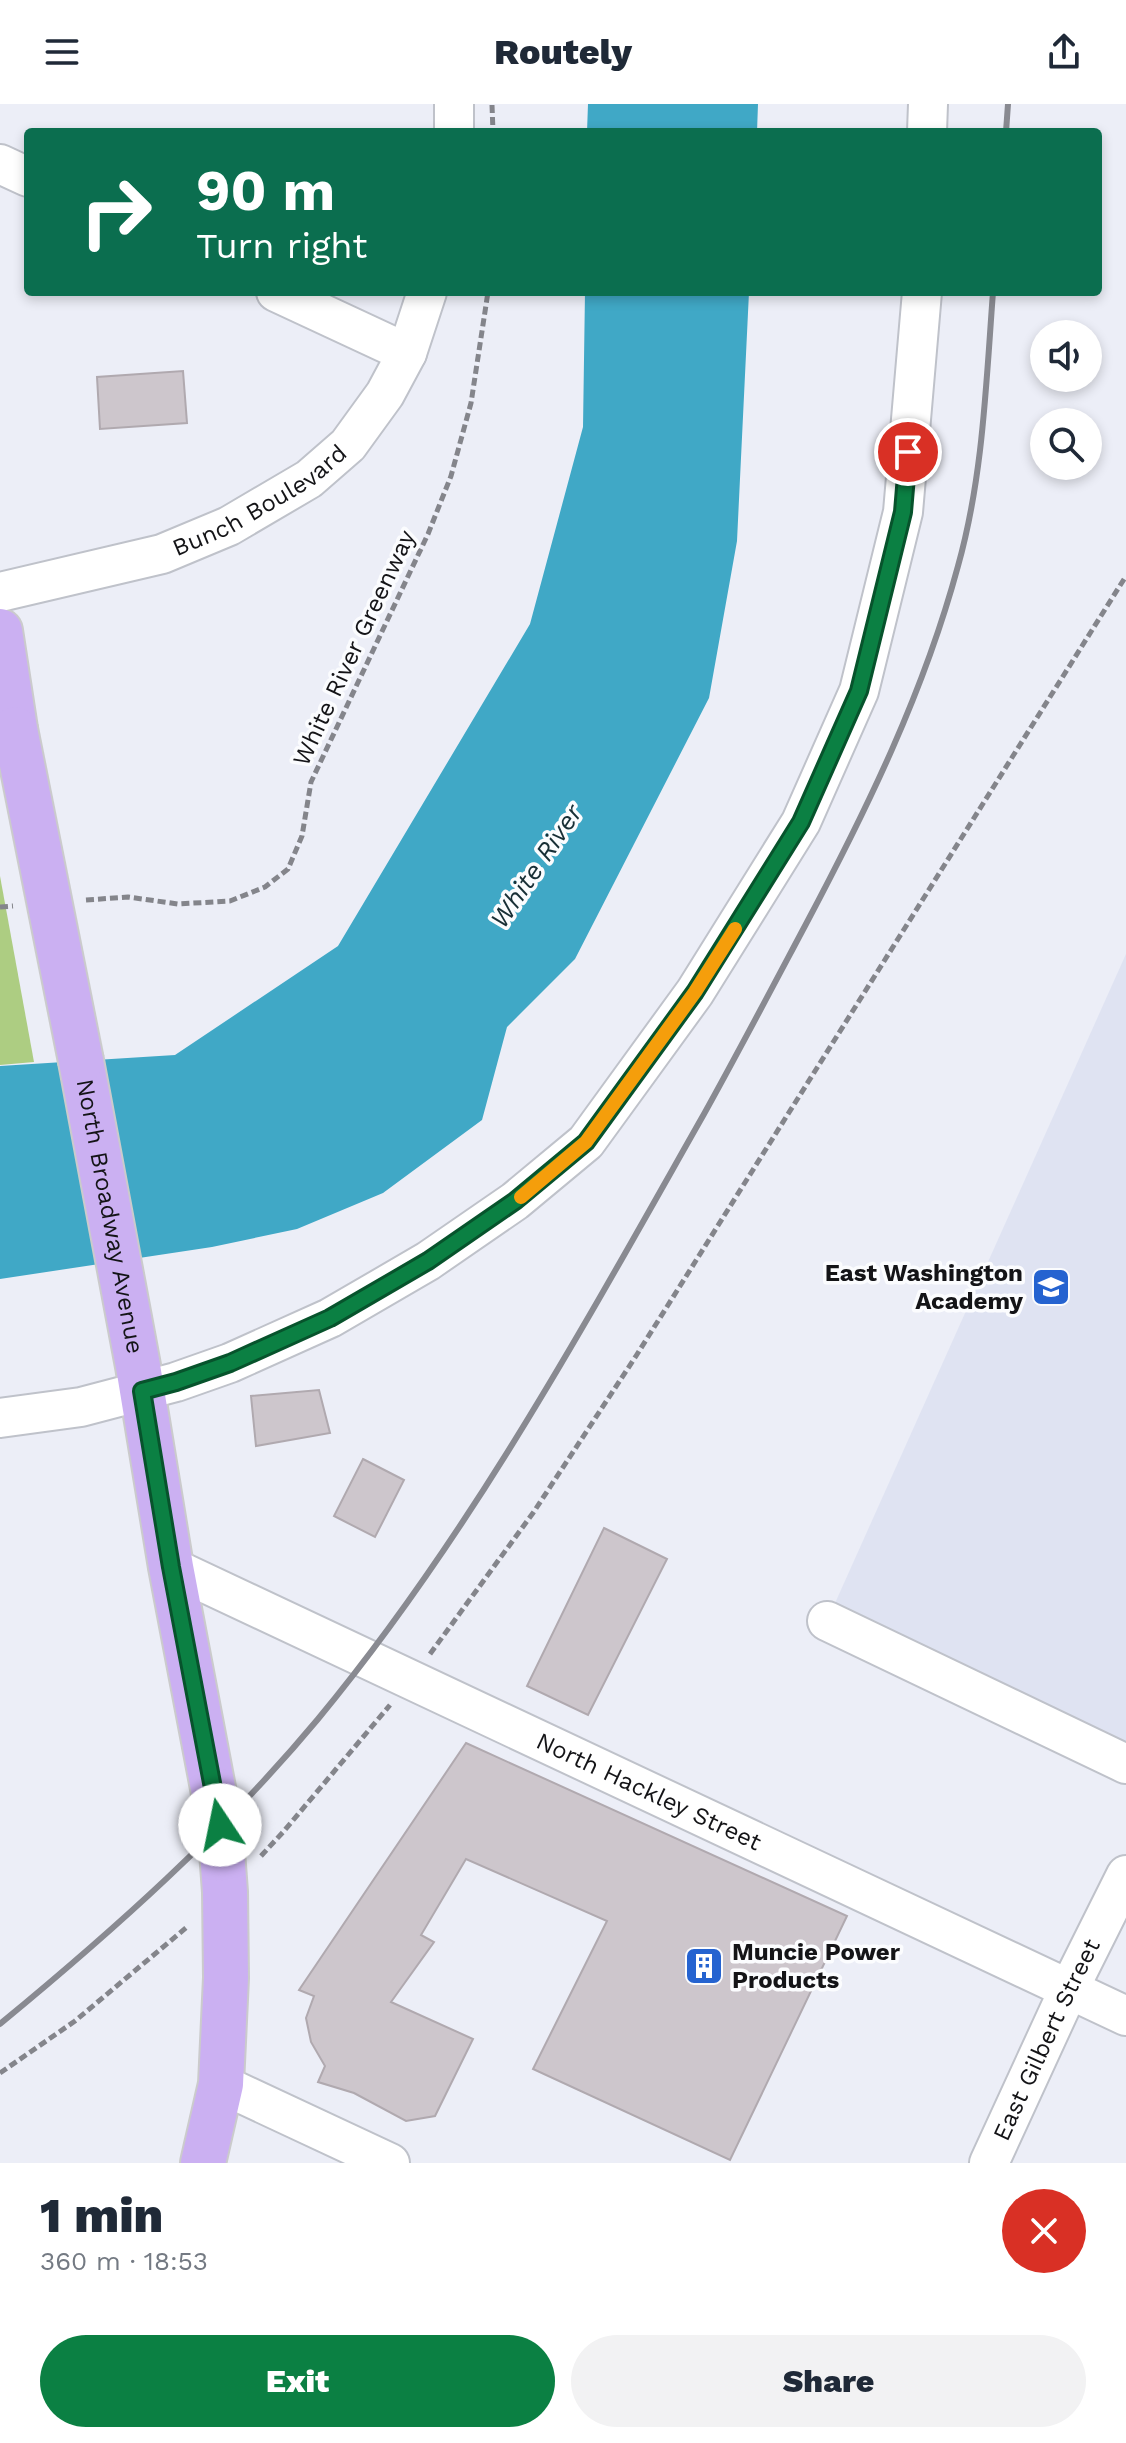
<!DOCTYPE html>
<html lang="en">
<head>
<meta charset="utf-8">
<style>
  :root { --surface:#fff; --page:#f2f2f3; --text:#1f2937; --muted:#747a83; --accent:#0b8043 }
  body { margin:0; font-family:"Work Sans",sans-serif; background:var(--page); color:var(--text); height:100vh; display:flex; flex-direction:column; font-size:30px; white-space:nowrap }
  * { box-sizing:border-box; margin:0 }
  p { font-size:26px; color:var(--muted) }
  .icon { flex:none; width:44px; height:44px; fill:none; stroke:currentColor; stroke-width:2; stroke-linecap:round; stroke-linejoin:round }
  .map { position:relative; height:2059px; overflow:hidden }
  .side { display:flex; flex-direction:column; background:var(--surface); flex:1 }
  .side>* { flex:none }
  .guide { position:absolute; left:24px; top:24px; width:1078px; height:168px; border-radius:8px; box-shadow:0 4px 12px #0003; background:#0b6e4f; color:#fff; overflow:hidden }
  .controls { position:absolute; left:1030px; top:216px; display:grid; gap:16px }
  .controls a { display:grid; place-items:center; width:72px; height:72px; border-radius:50%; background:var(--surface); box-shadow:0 4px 12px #0003; font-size:40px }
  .pin { position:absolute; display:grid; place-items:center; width:68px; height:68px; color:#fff; margin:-34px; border:4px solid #fff; border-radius:50%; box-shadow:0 2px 8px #0007 }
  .me { position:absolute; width:88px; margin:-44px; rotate:349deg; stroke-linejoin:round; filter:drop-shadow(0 0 6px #0008) }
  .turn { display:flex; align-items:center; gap:28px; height:168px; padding:0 40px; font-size:36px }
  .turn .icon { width:104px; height:104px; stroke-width:2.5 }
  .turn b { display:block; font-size:56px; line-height:68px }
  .round { display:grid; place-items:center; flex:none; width:84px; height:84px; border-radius:42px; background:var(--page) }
  .overview { display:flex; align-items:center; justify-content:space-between; height:136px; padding:0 40px }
  h1 { font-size:48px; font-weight:800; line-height:60px }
  .cta { display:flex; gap:16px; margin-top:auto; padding:16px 40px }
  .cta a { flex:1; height:92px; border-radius:48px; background:var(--accent); color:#fff; font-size:32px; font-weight:800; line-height:92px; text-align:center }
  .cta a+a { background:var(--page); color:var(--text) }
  header { display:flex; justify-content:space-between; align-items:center; height:104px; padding:0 40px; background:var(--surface); font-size:36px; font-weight:800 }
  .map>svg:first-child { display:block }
  .built { fill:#dfe3f2 }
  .green { fill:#adcd82 }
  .water { fill:#40a8c6 }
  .building { fill:#cdc6cc; stroke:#b0a9af; stroke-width:2 }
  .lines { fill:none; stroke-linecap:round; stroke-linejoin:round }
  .minor-casing { stroke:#bfc2ca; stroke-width:42 }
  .major-casing { stroke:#cbcbcc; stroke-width:48 }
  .path { stroke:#84858b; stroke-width:5; stroke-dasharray:8 4; stroke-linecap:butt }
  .minor { stroke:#fff; stroke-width:38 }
  .major { stroke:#cbb0f2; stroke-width:44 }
  .rail { stroke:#898a91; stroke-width:6 }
  .major-bridge-casing { stroke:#cbcbcc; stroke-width:48; stroke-linecap:butt }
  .major-bridge { stroke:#cbb0f2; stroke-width:44 }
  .route-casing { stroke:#07532c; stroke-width:20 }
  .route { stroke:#0b8043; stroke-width:14 }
  .slow { stroke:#f59e0b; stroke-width:14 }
  .labels { text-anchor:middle; stroke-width:7; stroke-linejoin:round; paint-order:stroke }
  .street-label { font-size:24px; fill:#141417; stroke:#fbfcfe }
  .poi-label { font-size:24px; font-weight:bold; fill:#141417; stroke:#fbfcfe; text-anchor:end }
  .water-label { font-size:26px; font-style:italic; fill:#182f36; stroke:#fbfcfe }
</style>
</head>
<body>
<header><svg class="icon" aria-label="menu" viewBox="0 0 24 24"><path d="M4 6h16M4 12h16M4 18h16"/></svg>Routely<svg class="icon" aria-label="share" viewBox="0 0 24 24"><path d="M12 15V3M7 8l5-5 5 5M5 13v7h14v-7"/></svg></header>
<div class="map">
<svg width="1126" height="2059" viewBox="0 0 1126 2059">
  <rect width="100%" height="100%" fill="#eceef7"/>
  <!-- built -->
  <path class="built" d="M1126 850V1660L827 1517Z"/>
  <!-- green -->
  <path class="green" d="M0 772 34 958 0 961Z"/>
  <!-- water -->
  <path class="water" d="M588 0H758L757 28H587Z
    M585 188H749L737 437 709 594 575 855 507 923 482 1016 383 1089 297 1125 212 1143 0 1175V962L175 951 338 842 530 520 583 323Z"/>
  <!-- building -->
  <path class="building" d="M183 267 187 319 100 325 97 273Z
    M319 1286 330 1329 256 1342 251 1292Z
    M363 1355 404 1376 375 1433 334 1412Z
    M604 1424 667 1455 588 1611 527 1582Z
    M466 1639 847 1812 730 2056 533 1965 607 1817 466 1755 421 1831 434 1838 391 1898 473 1935 435 2012 406 2017 354 1989 318 1978 325 1962 311 1938 306 1914 314 1892 299 1886Z"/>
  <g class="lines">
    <defs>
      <g id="minor">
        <path d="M454 28V0"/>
        <path d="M927 28 928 0"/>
        <path d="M0 60 28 73"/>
        <path d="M276 188 407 249"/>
        <path id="s1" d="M0 488 162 450 229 422 309 375 348 341 385 290 407 249 427 188"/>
        <path d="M0 1314 81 1303 176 1278 230 1259 330 1214 428 1157 515 1097 586 1038 695 888 801 718 859 587 903 408 922 188"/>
        <path id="s2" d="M171 1463 1126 1912"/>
        <path d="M827 1517 1126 1660"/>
        <path d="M221 1980 390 2059"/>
        <path id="s3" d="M989 2059 1069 1885 1126 1771"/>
      </g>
      <g id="major">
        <path d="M0 527 15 625"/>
        <path id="s4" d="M81 957 138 1262 171 1463 220 1721 225 1788 226 1874 221 1980 203 2059"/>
      </g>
    </defs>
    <!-- minor casing -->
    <use href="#minor" class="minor-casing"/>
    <!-- major casing -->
    <use href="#major" class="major-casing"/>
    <!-- path -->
    <path class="path" d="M492 1 493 28
      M86 796 128 793 178 800 230 797 265 783 288 765 302 732 311 678 428 430 451 372 471 299 488 188
      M0 803 13 802
      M430 1550 533 1409 636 1252 1126 472
      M261 1752 284 1727 390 1601
      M0 1969 75 1917 187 1823"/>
    <!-- minor -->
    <use href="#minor" class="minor"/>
    <!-- major -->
    <use href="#major" class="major"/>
    <!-- rail -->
    <path class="rail" d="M1006 28 1008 0
      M0 1920C114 1826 224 1728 318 1615 471 1430 586 1218 704 1010 739 947 772 884 806 820 867 705 924 588 958 462 983 373 986 280 993 188"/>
    <defs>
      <path id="major-bridge" d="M15 625 81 957"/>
    </defs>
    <!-- major-bridge casing -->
    <use href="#major-bridge" class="major-bridge-casing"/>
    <!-- major-bridge -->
    <use href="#major-bridge" class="major-bridge"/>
  </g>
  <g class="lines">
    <defs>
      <path id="route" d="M220 1721 171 1463 142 1287 176 1278 230 1259 330 1214 428 1157 515 1097 586 1038 695 888 801 718 859 587 903 408 908 348"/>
    </defs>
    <!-- route casing -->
    <use href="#route" class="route-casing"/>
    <!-- route -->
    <use href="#route" class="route"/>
    <!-- slow -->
    <path class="slow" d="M521 1093 586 1038 695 888 735 825"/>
  </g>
  <!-- icons -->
  <defs>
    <symbol id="school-square" viewBox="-11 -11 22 22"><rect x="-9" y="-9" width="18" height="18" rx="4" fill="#2563d0" stroke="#fbfcfe"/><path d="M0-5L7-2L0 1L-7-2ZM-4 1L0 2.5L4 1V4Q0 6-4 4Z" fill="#fff"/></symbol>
    <symbol id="building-square" viewBox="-11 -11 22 22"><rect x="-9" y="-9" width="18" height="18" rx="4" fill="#2563d0" stroke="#fbfcfe"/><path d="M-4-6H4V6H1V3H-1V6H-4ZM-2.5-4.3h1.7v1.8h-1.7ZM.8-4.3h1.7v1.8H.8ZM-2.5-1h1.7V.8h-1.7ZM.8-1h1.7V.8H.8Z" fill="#fff"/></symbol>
  </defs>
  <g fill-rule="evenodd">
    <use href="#school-square" x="1029" y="1161" width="44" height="44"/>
    <use href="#building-square" x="682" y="1840" width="44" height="44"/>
  </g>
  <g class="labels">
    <!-- street labels -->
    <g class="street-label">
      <text dy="8" stroke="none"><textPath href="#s1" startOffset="278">Bunch Boulevard</textPath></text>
      <text transform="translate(354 544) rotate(-65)" y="8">White River Greenway</text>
      <text dy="8" stroke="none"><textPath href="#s4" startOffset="158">North Broadway Avenue</textPath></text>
      <text dy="8" stroke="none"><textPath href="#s2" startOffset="528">North Hackley Street</textPath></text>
      <text dy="8" stroke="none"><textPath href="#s3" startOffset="136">East Gilbert Street</textPath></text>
    </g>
    <!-- poi labels -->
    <g class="poi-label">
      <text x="1023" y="1177">East Washington<tspan x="1023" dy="28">Academy</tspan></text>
      <text x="732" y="1856" text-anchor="start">Muncie Power<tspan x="732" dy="28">Products</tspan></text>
    </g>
    <!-- water labels -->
    <g class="water-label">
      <text transform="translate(536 762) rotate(-56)" y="9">White River</text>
    </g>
  </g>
</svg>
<div class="controls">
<a><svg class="icon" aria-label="sound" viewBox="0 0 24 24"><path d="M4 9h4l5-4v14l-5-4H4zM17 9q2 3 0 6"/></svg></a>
<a><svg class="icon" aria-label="search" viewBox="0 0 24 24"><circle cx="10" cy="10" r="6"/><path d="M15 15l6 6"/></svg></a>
</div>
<div class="pin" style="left:908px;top:348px;background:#d93025"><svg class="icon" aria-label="arrive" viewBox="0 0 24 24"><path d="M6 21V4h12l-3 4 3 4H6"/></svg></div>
<svg class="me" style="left:220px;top:1721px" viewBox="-20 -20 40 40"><circle r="19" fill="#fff"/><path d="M0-13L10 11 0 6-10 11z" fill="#0b8043"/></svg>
<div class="guide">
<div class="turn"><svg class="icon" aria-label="right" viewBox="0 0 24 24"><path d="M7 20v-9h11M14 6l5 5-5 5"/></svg><div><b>90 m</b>Turn right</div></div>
</div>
</div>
<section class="side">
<div class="overview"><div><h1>1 min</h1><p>360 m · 18:53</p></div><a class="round" style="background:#d93025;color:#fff"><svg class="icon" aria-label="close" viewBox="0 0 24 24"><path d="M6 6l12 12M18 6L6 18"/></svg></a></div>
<div class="cta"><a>Exit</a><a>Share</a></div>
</section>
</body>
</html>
